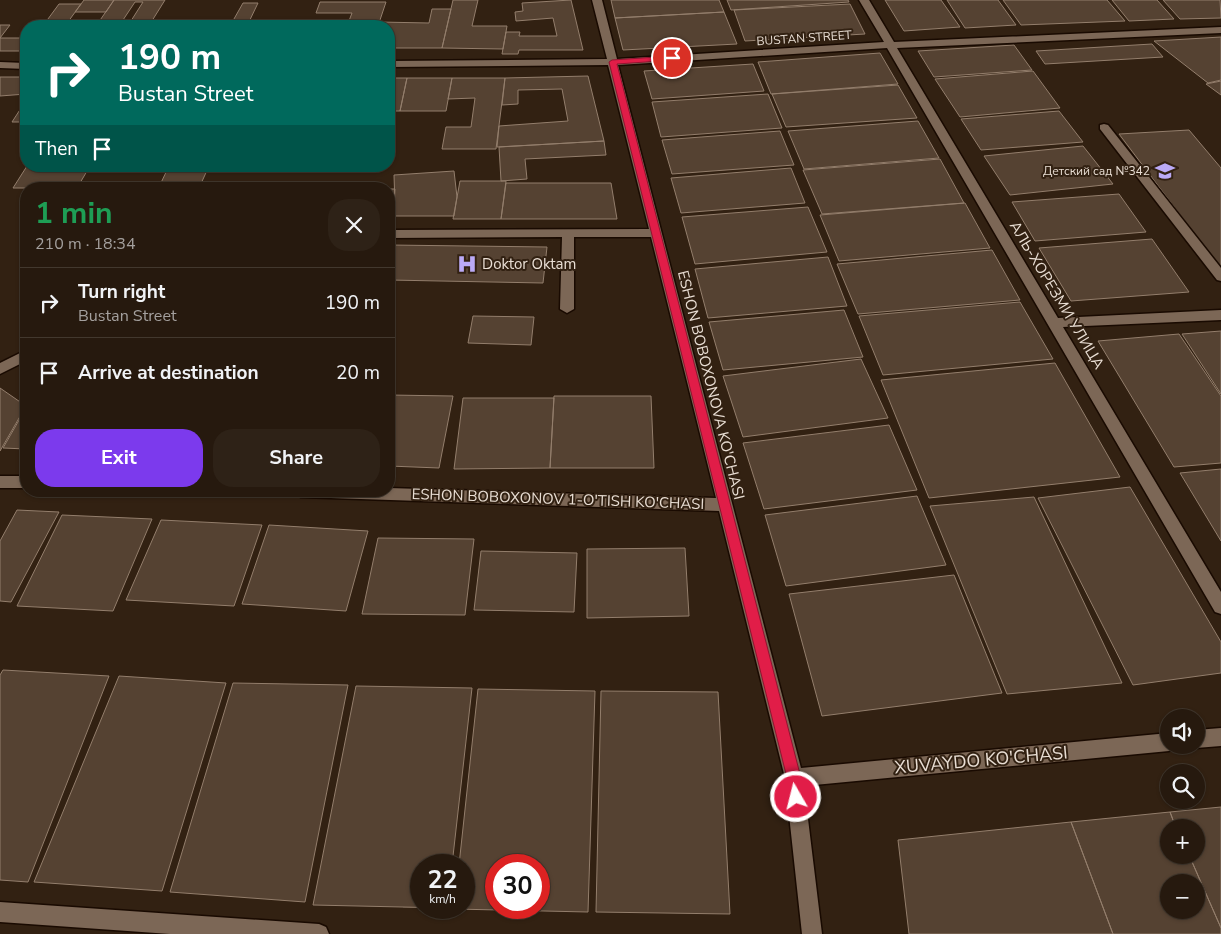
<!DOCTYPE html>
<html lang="en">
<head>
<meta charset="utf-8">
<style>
  :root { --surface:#26190e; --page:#2e2217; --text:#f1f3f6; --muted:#a4a09e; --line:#42382e; --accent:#7c3aed }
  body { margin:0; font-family:"Nunito Sans",sans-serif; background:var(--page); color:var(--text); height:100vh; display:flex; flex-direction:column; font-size:19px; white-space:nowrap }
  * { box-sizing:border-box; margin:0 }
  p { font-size:16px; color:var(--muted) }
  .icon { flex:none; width:28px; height:28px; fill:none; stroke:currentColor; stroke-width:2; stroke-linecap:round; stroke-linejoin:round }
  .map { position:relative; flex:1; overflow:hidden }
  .details { position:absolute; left:20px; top:182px; width:375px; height:315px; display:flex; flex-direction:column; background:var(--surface); border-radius:20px; box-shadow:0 1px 4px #0004,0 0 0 1px var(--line) }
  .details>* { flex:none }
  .hud { position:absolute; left:20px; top:20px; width:375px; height:152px; border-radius:20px; box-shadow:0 1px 4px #0004,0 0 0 1px var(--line); background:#00695c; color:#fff; overflow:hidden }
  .fabs { position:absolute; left:1160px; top:709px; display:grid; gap:10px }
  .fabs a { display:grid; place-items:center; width:45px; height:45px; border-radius:50%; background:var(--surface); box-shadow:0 1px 4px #0004,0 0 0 1px var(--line); font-size:25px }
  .speed { position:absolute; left:410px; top:854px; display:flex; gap:10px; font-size:25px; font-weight:700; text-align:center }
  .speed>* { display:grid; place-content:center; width:65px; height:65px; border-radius:50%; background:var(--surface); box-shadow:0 1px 4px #0004,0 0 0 1px var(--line); line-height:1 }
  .speed small { font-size:12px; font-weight:400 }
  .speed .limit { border:8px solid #d22; background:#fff; color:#111 }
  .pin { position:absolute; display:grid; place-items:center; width:42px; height:42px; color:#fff; margin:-21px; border:2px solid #fff; border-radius:50%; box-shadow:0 1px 5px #0007 }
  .me { position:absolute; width:55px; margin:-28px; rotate:352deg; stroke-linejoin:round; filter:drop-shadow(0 0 4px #0008) }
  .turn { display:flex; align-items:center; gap:18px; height:105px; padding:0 15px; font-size:22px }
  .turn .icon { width:65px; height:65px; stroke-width:2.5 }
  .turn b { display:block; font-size:35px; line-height:42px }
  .then { display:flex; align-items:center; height:48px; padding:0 15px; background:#0003; gap:10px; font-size:19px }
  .round { display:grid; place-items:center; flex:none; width:52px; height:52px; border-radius:20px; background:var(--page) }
  .summary { display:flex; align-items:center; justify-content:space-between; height:85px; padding:0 15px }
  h1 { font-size:30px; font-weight:700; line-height:38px; color:#1e9e55 }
  .action { display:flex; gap:10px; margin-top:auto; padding:10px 15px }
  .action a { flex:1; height:58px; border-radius:20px; background:var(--accent); color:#fff; font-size:20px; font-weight:700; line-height:58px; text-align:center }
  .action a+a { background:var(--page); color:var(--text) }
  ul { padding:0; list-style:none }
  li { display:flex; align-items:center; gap:15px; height:70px; padding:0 15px; border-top:1px solid var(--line) }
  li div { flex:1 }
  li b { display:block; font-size:19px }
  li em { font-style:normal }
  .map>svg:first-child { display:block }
  .building { fill:#554232; stroke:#937e6c; fill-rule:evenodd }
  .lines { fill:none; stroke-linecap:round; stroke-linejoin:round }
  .minor-casing { stroke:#190a01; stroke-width:3 }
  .minor { fill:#7c6756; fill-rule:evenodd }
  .route { fill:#e11d48; stroke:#92132f }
  .labels { text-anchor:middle; stroke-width:4; stroke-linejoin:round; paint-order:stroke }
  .far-street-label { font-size:12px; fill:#e9ded4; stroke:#322112 }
  .far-poi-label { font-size:12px; fill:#e9ded4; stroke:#322112; text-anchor:end }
  .poi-label { font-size:15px; fill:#e9ded4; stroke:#322112; text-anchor:start }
  .street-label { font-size:15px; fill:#e9ded4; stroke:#322112 }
  .near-street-label { font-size:18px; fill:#e9ded4; stroke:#322112 }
</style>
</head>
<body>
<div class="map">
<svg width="1221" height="934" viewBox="0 0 1221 934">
  <rect width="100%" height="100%" fill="#322112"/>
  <!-- building -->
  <path class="building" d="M84 0H114L106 12H75Z
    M114 0H165L150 24H129L143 2H135L119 26H96Z
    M453 0H478L472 26H507L503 49 442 48Z
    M571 0 583 50H519L518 54H502L506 32H520L519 36H557L553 18 516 21 515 12 523 11 522 3Z
    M611 0H719L724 12 615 18Z
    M727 0H848L849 2 731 10Z
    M885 0H941L960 27 904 31Z
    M947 0H998L1016 25 965 28Z
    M1003 0H1107L1125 21 1021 25Z
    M1112 0H1157L1174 19 1129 21Z
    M1163 0H1220L1221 18 1180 19Z
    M320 2H386L378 26H347L352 13H316Z
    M243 3H258L247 26H230Z
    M59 4H81L65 26H37L40 23H45Z
    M850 4 865 34 745 41 734 10Z
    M432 9H451L442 48H389V26H378L379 22 429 23Z
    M724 12 737 44 623 50 615 18Z
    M202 20H233L230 26H198Z
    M0 25H10L0 38Z
    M1221 37V80L1208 83 1154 41Z
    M0 38H26V51H0Z
    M1152 44 1163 57 1045 64 1036 51Z
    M1014 45 1032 70 934 77 918 51Z
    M880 53 898 84 771 94 758 62Z
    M753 64 764 91 652 99 644 71Z
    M1033 71 1060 108 960 117 935 79Z
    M588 76 604 141 497 147 499 126 568 121 562 89 518 90V104L502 105 505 78Z
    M0 77H26V94L0 96Z
    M389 78H407L400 111H389Z
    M407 78H452L446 111H400Z
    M452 78H505L496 149H442L446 127H471L475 98 448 99Z
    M1221 81V95L1206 84Z
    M898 85 917 118 786 127 772 94Z
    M768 94 782 128 661 137 652 102Z
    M25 102 26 122H12Z
    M1059 111 1083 142 981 150 961 119Z
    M918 121 939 158 804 169 788 131Z
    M1189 130 1221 168V269L1119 134Z
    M780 131 794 165 672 174 662 140Z
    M604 141 606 155 525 159 527 179 501 181 499 147Z
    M1083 146 1113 184 1010 195 984 156Z
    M940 159 964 203 822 214 803 170Z
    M27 166H90L77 188H13Z
    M169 166H209L199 188H224L158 189Z
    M791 168 805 203 681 213 671 178Z
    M454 171 457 197 454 216H393L395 205 394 175Z
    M460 181H506L501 219H453Z
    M506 183H611L617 219H501Z
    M389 189H395L393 216H389Z
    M1119 194 1146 232 1035 241 1012 202Z
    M965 203 990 248 839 261 820 215Z
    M808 207 827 252 695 264 682 217Z
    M1152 239 1189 292 1071 301 1039 248Z
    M389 245 547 247 543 283 389 280Z
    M992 250 1020 300 858 314 837 264Z
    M828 257 847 306 708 318 695 269Z
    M1020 302 1053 359 883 375 859 316Z
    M844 310 863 357 723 370 709 322Z
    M473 316 534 317 531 345 468 343Z
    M1221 331V394L1182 334Z
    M1179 334 1221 396V463L1174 467 1098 341Z
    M861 359 888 418 743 437 723 376Z
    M1055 363 1120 477 929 498 881 380Z
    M0 388 26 406 0 451Z
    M389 395 453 396 439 468 389 466Z
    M554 396H651L654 468H550Z
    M463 398H554L550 468 454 469Z
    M26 408V449L3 448Z
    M889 425 917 490 764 509 743 443Z
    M1221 469V541L1180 473Z
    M1130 487 1221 642V673L1133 685 1038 498Z
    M917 496 946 565 786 586 765 515Z
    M1034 497 1122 683 1007 694 930 506Z
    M17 510 59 512 11 602 0 601V541Z
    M62 515 152 519 113 611 17 606Z
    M161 520 262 525 234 606 126 600Z
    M269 525 368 531 346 611 242 604Z
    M378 538 474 539 465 615 362 614Z
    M685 548 689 616 587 618V549Z
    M481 551 577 553 574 612 474 610Z
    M954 575 1002 693 822 716 789 594Z
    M3 670 109 676 28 882 0 880V675Z
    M119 676 226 683 162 891 34 882Z
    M233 683 348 685 305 902 170 892Z
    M356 686 472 688 452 865H421V908H447L313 905Z
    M478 689 595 691 588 912 454 909 464 908V865H459ZM496 865H539V908H496Z
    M601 691 718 692 730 914 596 912Z
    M1221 807V928L1189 855H1196V828H1176L1170 812Z
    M1170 812 1176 828H1169V855H1189L1221 928V934H1113L1071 822ZM1169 882H1196V910H1169Z
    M1071 822 1113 934H909L898 840Z"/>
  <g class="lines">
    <defs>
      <path id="minor" d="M592 0H602L617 59 884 42 859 0H869L894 42 1221 27V33L897 48 1058 318 1221 310V320L1063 327 1221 592V614L1215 612 887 48 618 65 801 768 1169 733V745H1177L1175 748 1169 751 804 786 822 934H802L785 778 719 511 301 497 296 495 293 491H389V488L716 498 651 237H574V309L567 313 560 309 562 237 389 238V230L649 229 608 65 389 67V61L607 59Z
        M0 62 26 63V69L0 68Z
        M1104 124 1108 125 1221 268V281L1217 280 1100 129V125Z
        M26 350V361L0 374V363Z
        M0 476H26V488H0Z
        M1221 728V746L1196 748 1190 745H1196V730Z
        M0 902 319 924 326 927 329 934H170L0 922Z"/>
    </defs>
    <!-- minor casing -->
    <use href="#minor" class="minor-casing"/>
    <!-- minor -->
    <use href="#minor" class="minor"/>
  </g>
  <!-- route -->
  <path class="route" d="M672 56 676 58 674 60 617 64 801 778 803 797 801 802 796 804 791 802 787 778 609 62 612 60Z"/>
  <!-- icons -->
  <defs>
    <symbol id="school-bare" viewBox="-9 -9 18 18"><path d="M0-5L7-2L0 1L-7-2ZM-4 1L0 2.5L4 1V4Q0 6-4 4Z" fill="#bbaaf6" stroke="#322112" stroke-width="2.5" paint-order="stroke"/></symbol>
    <symbol id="hospital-bare" viewBox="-9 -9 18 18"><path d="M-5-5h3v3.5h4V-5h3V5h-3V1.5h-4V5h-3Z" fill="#bbaaf6" stroke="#322112" stroke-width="2.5" paint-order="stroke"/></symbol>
  </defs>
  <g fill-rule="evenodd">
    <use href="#school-bare" x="1151" y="157" width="28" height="28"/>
    <use href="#hospital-bare" x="453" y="250" width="28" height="28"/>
  </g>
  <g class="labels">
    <!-- far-street labels -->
    <g class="far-street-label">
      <text transform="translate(804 38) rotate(-4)" y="4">BUSTАN STREET</text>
    </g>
    <!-- far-poi labels -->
    <g class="far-poi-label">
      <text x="1150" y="175">Детский сад №342</text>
    </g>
    <!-- poi labels -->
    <g class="poi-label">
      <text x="482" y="269">Doktor Oktam</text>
    </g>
    <!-- street labels -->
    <g class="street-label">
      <text transform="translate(1057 295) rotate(59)" y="5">АЛЬ-ХОРЕЗМИ УЛИЦА</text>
      <text transform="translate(711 385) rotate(76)" y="5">ESHON BOBOXONOVA KO'CHASI</text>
      <text transform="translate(558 499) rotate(2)" y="5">ESHON BOBOXONOV 1-O'TISH KO'CHASI</text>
    </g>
    <!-- near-street labels -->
    <g class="near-street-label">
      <text transform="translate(981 760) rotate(-5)" y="6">XUVAYDO KO'CHASI</text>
    </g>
  </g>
</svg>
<div class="fabs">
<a><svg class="icon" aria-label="sound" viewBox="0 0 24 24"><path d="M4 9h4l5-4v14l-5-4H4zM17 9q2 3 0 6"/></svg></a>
<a><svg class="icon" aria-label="search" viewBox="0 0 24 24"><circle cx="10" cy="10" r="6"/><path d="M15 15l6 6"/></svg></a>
<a>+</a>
<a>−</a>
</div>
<div class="speed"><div>22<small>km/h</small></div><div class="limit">30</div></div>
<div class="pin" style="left:672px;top:58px;background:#d93025"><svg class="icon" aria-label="arrive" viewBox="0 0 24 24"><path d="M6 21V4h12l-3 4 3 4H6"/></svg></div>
<svg class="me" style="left:796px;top:797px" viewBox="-20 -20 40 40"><circle r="17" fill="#e11d48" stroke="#fff" stroke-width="3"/><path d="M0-11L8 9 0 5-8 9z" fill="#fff"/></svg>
<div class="hud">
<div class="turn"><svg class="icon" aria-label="right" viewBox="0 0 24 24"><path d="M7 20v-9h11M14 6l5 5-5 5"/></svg><div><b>190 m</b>Bustаn Street</div></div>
<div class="then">Then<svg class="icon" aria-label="arrive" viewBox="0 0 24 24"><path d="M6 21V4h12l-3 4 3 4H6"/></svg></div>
</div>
<section class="details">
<div class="summary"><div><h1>1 min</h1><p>210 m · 18:34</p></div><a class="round"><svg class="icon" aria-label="close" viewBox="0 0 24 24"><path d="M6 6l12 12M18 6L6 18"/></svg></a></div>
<ul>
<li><svg class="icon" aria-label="right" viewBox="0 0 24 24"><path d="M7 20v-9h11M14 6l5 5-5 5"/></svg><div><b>Turn right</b><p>Bustаn Street</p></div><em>190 m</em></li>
<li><svg class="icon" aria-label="arrive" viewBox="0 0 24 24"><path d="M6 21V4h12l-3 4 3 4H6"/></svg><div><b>Arrive at destination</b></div><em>20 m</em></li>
</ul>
<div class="action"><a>Exit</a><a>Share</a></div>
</section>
</div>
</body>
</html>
